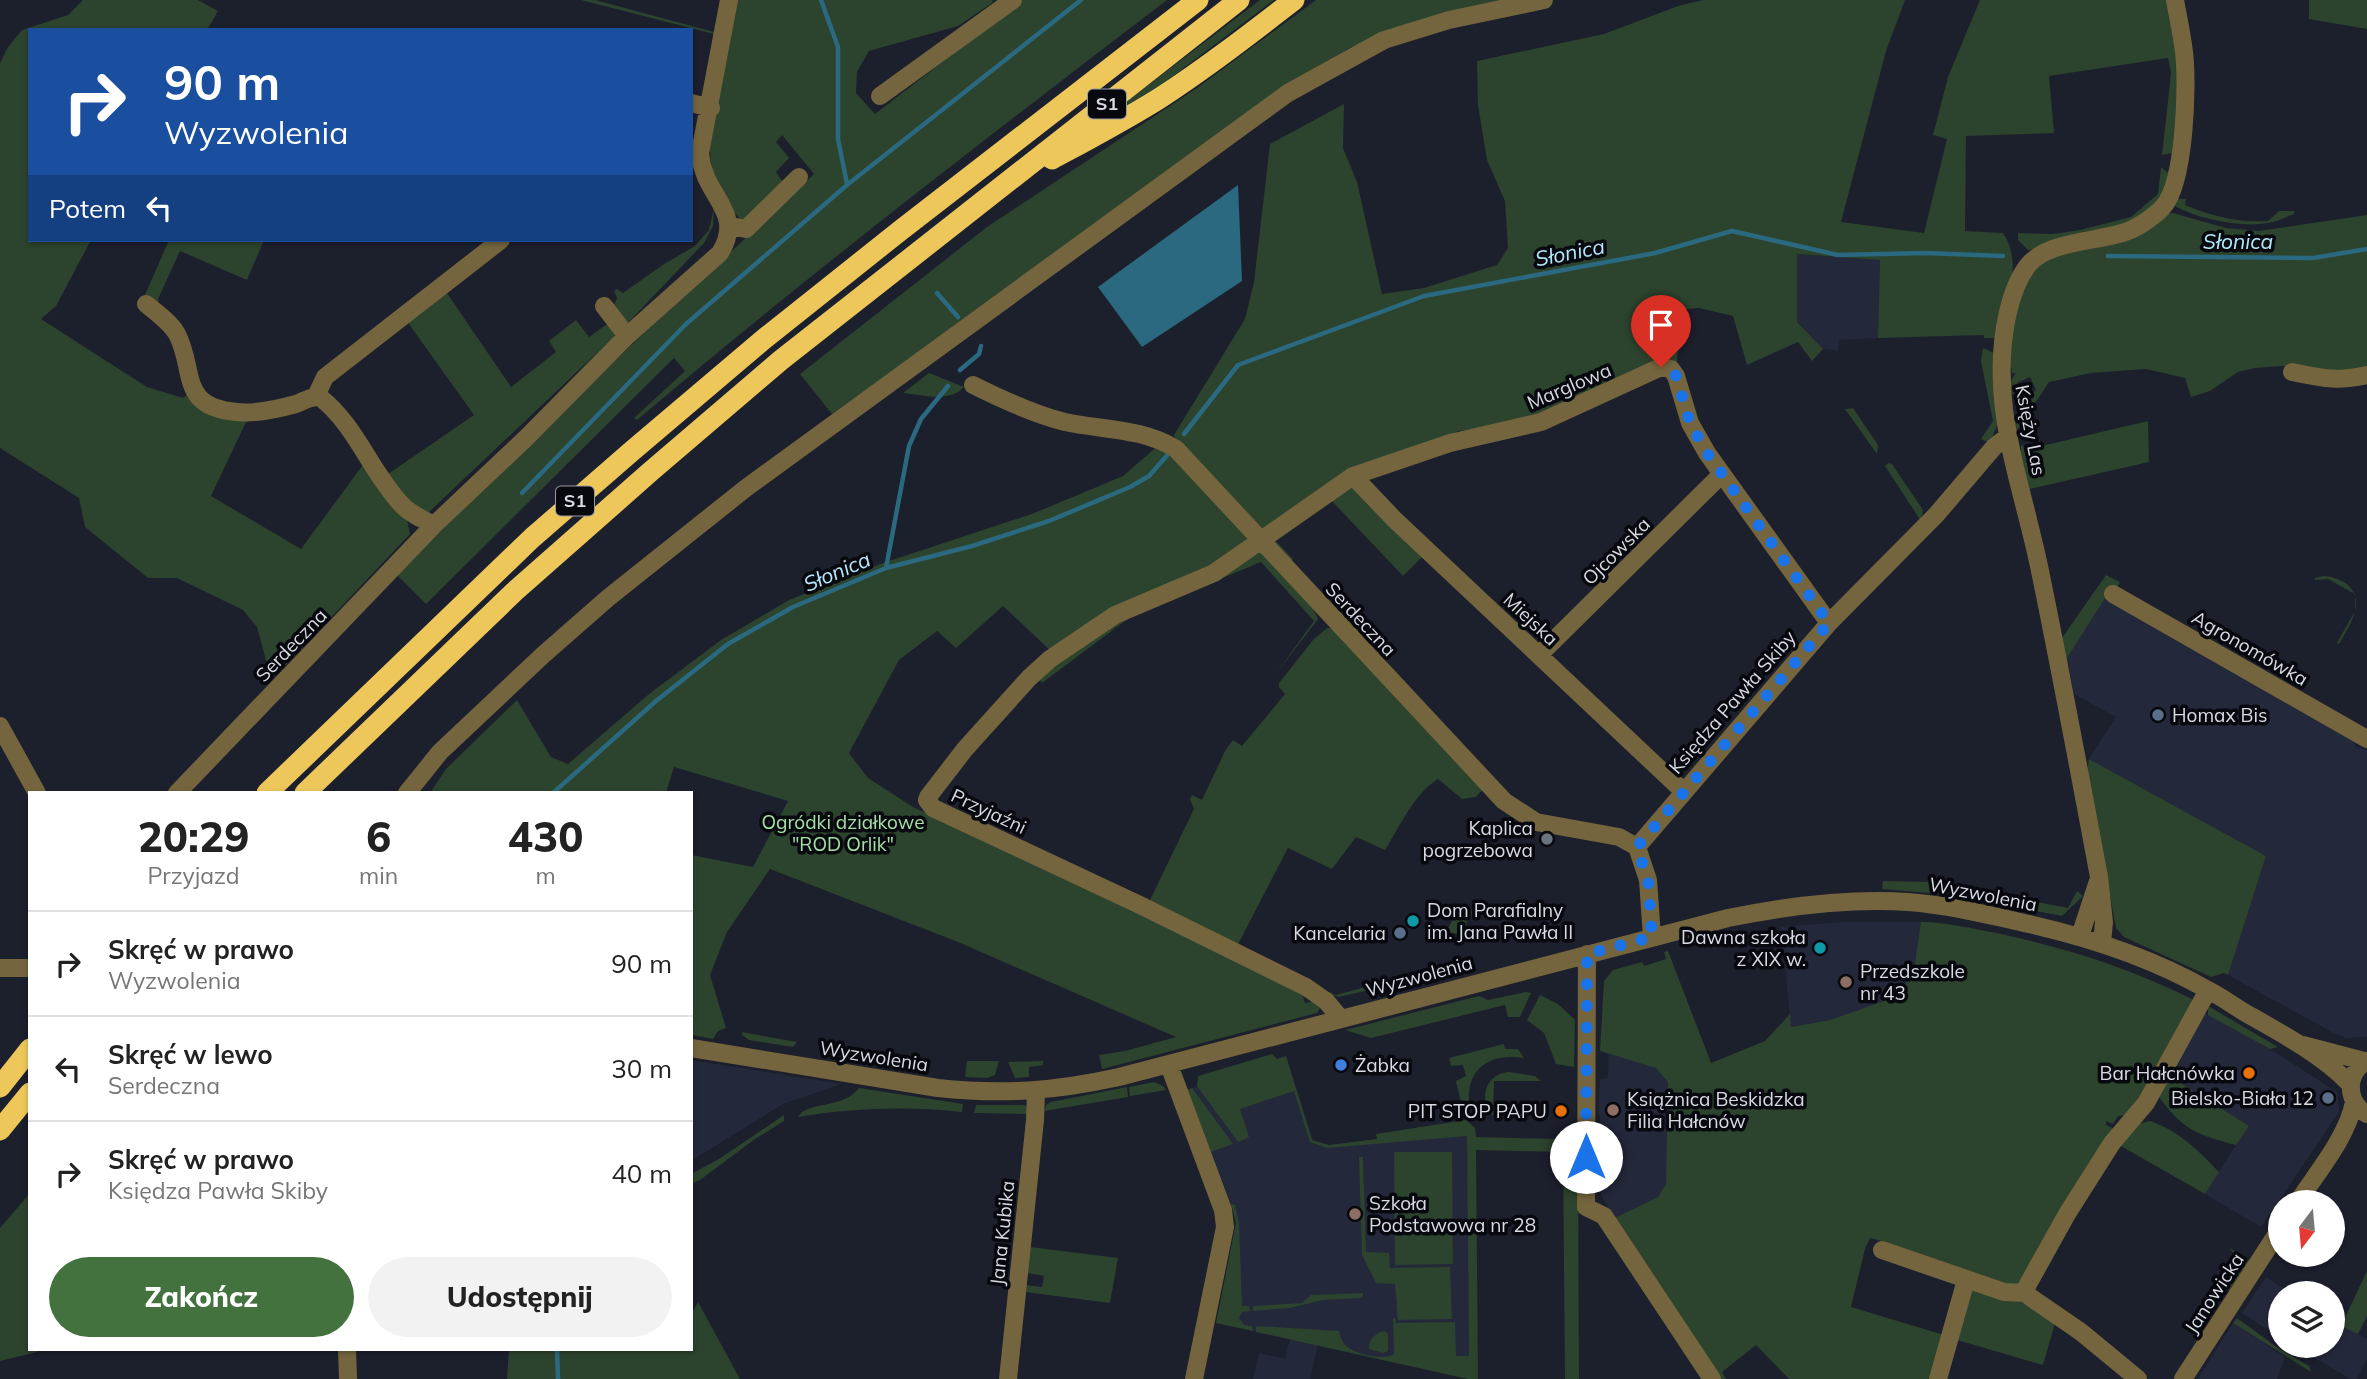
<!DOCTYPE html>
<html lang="pl">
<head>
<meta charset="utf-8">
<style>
  :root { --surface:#fff; --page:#f2f2f2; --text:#222; --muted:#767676; --line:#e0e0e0; --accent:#43723f }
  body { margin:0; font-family:Mulish,sans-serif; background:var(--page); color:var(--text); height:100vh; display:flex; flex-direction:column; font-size:26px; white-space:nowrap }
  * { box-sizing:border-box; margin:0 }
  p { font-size:23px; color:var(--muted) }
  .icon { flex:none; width:38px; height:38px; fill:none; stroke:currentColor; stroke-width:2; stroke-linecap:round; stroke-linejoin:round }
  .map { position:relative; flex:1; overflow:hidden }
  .side { position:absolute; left:28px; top:791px; width:665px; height:560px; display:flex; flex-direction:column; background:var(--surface); border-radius:0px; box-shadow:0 2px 5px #0004 }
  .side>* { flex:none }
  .hud { position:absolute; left:28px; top:28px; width:665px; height:214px; border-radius:0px; box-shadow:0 2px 5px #0004; background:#1a4fa0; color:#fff; overflow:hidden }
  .needle { width:46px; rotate:196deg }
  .buttons { position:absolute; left:2268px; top:1190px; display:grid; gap:14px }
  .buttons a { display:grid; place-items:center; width:77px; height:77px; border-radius:50%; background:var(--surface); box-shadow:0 2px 5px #0004; font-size:35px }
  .pin { position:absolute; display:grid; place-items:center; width:60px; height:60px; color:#fff; margin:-72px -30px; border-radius:50% 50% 50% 0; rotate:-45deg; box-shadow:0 0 7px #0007 }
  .pin .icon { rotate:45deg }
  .me { position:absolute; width:77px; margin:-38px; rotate:0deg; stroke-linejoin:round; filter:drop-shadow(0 0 5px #0008) }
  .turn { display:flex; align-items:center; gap:24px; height:147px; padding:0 21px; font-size:32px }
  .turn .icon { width:91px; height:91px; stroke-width:2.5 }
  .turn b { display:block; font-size:49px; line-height:60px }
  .then { display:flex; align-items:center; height:66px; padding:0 21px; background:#0003; gap:14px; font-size:26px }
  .eta { display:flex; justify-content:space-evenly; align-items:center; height:119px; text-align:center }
  .eta b { font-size:42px; font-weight:800; line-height:49px }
  .button { display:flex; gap:14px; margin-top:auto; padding:14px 21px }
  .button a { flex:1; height:80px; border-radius:42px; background:var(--accent); color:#fff; font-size:28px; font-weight:800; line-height:80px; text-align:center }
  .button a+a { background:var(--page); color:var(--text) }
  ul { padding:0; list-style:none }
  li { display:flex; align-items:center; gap:21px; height:105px; padding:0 21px; border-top:2px solid var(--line) }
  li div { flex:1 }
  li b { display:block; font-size:26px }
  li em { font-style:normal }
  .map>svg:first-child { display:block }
  .built { fill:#24283b }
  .green { fill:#2c432d }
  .water { fill:#2a697f }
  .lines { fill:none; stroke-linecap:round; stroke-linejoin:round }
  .stream { stroke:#2a697f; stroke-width:4.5 }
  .minor { stroke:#74653e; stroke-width:18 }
  .highway { stroke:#eec75b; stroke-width:21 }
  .route { stroke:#1a73e8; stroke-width:12; stroke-dasharray:0 21.6 }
  .service-dot { fill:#5c6f8a; stroke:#08090f; stroke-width:2.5 }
  .worship-dot { fill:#6b7280; stroke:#08090f; stroke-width:2.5 }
  .culture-dot { fill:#0f9aa8; stroke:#08090f; stroke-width:2.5 }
  .education-dot { fill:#8d6e63; stroke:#08090f; stroke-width:2.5 }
  .shop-dot { fill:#3f7fe0; stroke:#08090f; stroke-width:2.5 }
  .food-dot { fill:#e8710a; stroke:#08090f; stroke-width:2.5 }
  .labels { text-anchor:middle; stroke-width:7; stroke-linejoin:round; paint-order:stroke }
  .shield { fill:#08090f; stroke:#9a9ca4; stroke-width:2 }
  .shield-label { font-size:18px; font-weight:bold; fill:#d9dbe4 }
  .street-label { font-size:19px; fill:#d9dbe4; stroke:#08090f }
  .poi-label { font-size:19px; fill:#d9dbe4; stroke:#08090f; text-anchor:start }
  .park-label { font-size:19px; fill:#a3e0a5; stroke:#08090f }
  .water-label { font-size:21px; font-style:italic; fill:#b2e7fc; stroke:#08090f }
</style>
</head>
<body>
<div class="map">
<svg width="2367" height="1379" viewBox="0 0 2367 1379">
  <rect width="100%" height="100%" fill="#1c1f2c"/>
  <!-- built -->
  <path class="built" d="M1797 254 1880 260 1878 338 1839 340 1838 351 1823 349 1797 322Z
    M2104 598 2352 739 2357 748 2367 750V1037L2345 1038 2332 1032 2228 975 2266 856 2089 759 2116 717 2074 694 2067 658Z
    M1841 922H1921L1914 969 1898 996 1831 1020 1791 1027 1781 927Z
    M1676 972 1711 1063 1682 1319 1601 1196 1600 1116 1598 1114 1600 1079 1608 1078 1610 1000Z
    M2205 1013 2270 1049 2337 1092 2339 1112 2261 1227 2205 1194 2248 1126 2168 1075Z
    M1286 1056 1313 1140 1329 1145 1475 1128 1478 1379 1318 1345 1310 1379H1253L1259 1353 1285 1359 1290 1339 1216 1323 1236 1223 1231 1204 1187 1090Z
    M691 1060 842 1084 783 1104 691 1161Z
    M2266 1277 2291 1293H2280V1338L2242 1313Z
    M2333 1320 2367 1339V1359L2357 1379H2351L2294 1346H2333Z
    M2233 1323 2285 1357 2277 1379H2198Z"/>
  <!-- green -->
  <path class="green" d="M83 0H198L218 11 207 30H30V240H91L56 306 41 319 147 387 183 398 190 392 249 421 246 422 211 496 301 549 365 462 407 520 410 534 288 663 270 675 257 627 243 610 177 578H148L85 527 79 498 0 448V63L8 47 22 30 68 15Z
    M581 0H595L718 33V35Z
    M734 0H993L992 3 958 26 869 51 857 72 856 93 875 114 1023 0H1167C988 137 809 274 637 420L634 418 685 371 674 358 426 604 396 574 592 382 814 174 782 135 776 142 789 158 776 172 782 181 780 190 749 219H740L733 211 712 175 709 141Z
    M1260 0H1274L1160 86 1121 111 1118 108Z
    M1316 0H1517L1402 27 1348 49 832 414 800 374 987 227 1197 88Z
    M1703 0H1905L1886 51 1841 222 1924 233 1947 139 1933 135 1948 77 1980 0H2168L2178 55 2176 122 2172 153 2162 155 2171 73 2168 58 2049 76 2054 133 1966 136 1965 231 2003 233C2024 264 2006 305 1998 338H1984V335L1878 338 1880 260 1797 254V322L1823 349 1812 361 1798 342 1747 365 1733 316 1699 308 1687 309 1679 318 1677 365 1559 412 1482 432 1472 429 1458 431 1438 445 1357 470 1264 532 1178 446 1174 435 1245 319 1254 282 1270 144 1344 104 1343 148 1357 182 1382 294 1424 288 1497 265 1508 248 1505 201 1487 160 1478 105 1477 61 1604 34 1678 6Z
    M2309 0H2367V29L2309 19Z
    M2161 167 2172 176 2164 196 2137 220 2035 249 2028 250 2018 240V233L2053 234 2080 230 2131 217 2158 194Z
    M2178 199H2186L2185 205C2212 216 2238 223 2268 221L2279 211H2295L2294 214C2286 217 2277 222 2268 223 2243 228 2197 219 2175 206L2173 202Z
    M714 208 713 226 704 243 623 328 611 312 617 298 614 291 617 289 623 293 664 264 695 246 709 230Z
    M2173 213 2226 228 2259 231 2367 215V370L2356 374 2282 366 2255 368 2238 372 2210 391 2191 397 2185 378 2146 369 2091 373 2049 382 2016 432 2014 424 2026 406 2023 397 2036 390 2030 377 2017 383 2022 393 2018 397 2008 390V385L2016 373H2011L2012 369 2005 362 2012 327 2026 279 2044 261 2162 215Z
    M169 240H264L247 280 180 251 158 299 160 309 144 297Z
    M445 290 511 387 556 352 549 341 576 320 589 337 610 322 618 333 427 514 406 499 388 474 474 415 406 320Z
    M1983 348 1996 354 1998 423 1990 443 1981 439 1993 421 1981 361Z
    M929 373 964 387C949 403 923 395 903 393Z
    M1853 408 1878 445 1877 454 1845 409Z
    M2148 421 2149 462 2030 489 2037 518H2035L2021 464V446L2023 445 2025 450Z
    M1160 444 1251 539 1227 559 1051 651 1003 606 956 648 937 631 899 660 849 753 868 778 913 807 1078 881 1301 990 1305 1003 1315 1001 1322 1005 1317 1013 1102 1069 1099 1055 1125 1051 1176 1037 958 942 770 869 727 932 710 975 726 1028 718 1031 713 1039 691 1035V855L753 867 788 801 674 767 666 793H430L446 769 517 700 551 757 568 764 649 694 721 640 789 600 880 564 1032 514 1123 476Z
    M1889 463 1892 464 1923 510 1921 521 1885 466Z
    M1348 483 1424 555 1403 576 1329 498 1274 539 1293 559 1288 564 1272 547V536Z
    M1266 552 1308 598 1318 619 1275 675 1314 621 1261 562 1194 590 1255 553Z
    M2106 575 2120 582 2117 588 2352 739 2105 598 2067 658 2068 663 2064 661 2062 638Z
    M2323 576C2332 576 2337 579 2344 582 2367 598 2352 622 2339 644L2337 643 2355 611V594L2328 579 2315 580V578Z
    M1137 612 1042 683 1038 677 1105 628Z
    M1327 628H1332L1481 786 1482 790 1476 797 1462 799 1438 779C1414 794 1400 826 1385 850L1356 837 1332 869 1288 848 1237 946 1150 900 1194 809 1190 799 1192 795 1202 800 1225 751 1233 740 1242 746 1285 694 1279 687V683L1313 640Z
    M2089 759 2266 856 2228 975 2224 973 2211 977 2124 937 2116 928 2087 773Z
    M1883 881 1933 882 2068 908 2077 891 2083 896 2062 916 1953 895 1882 889Z
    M1461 905 1474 912 1466 923 1468 929 1466 935 1446 932Z
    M1921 922C1947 922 1974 929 2001 934 2070 949 2130 968 2194 1000L2129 1115 2118 1116 2113 1124 2106 1121V1125L2117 1130 2024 1281 2014 1288 1899 1252 1886 1242 1870 1238 1865 1249 1851 1307 1944 1335 1959 1281 1933 1379H1789L1756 1345 1722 1372 1726 1379H1720L1615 1218 1658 1197 1666 1184 1668 1082 1656 1068 1600 1051 1604 981 1613 970 1642 962 1644 966 1666 959 1664 952 1668 951 1711 1063 1765 1041 1790 1014 1791 1027 1830 1020 1898 996 1914 969Z
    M1424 971V977L1385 986 1384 985 1373 987V989L1339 997 1329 994V992L1336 995Z
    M1526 992 1531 993 1520 1017H1508L1505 1005 1371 1038 1345 1030 1479 996 1488 1000Z
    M1540 995 1558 1004 1575 1020 1574 1067 1556 1064 1544 1033 1527 1020Z
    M2208 1006 2278 1047 2270 1049 2208 1015Z
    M742 1032 797 1042 793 1047 749 1040 742 1035Z
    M1504 1044 1505 1049H1518L1524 1058C1488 1052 1463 1071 1470 1109L1463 1111 1456 1081 1466 1076 1463 1065 1451 1066 1449 1058Z
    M1272 1054 1277 1059 1286 1056 1312 1140 1329 1145 1377 1139 1376 1134 1466 1120 1475 1128 1476 1137 1561 1139 1576 1146 1578 1164 1579 1379H1565L1563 1152 1476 1150 1478 1379H1468L1256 1332V1326L1339 1331C1341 1336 1341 1341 1346 1346 1355 1354 1384 1361 1394 1354L1393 1318H1395L1396 1323 1455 1322 1456 1356H1469L1467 1136 1327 1148 1310 1142 1294 1091 1240 1109 1249 1137 1238 1142 1197 1086 1198 1076Z
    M967 1061H999L995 1075 987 1078 965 1077Z
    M1043 1061V1065L1029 1067V1077L1015 1078 1008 1062Z
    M1509 1072 1535 1076 1541 1081H1494L1493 1115 1489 1113C1480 1094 1487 1074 1509 1072Z
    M2168 1075 2249 1126 2236 1145C2197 1135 2181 1129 2157 1094Z
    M1154 1082 1163 1086 1166 1090 1130 1096 1129 1087Z
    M1127 1087 1128 1097 1044 1111 1047 1104 1051 1102Z
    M859 1088 963 1104 962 1112C907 1106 853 1108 798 1117 808 1100 842 1110 859 1088Z
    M1192 1088 1233 1144 1211 1152 1187 1090Z
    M976 1105H1025L1029 1111 1027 1114 974 1113Z
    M784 1115V1121L755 1139 700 1180 691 1184V1174L719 1159Z
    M2150 1121C2179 1131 2198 1150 2219 1172L2205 1194 2119 1145 2138 1124Z
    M1394 1152H1452L1453 1264 1395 1265Z
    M1359 1157H1363L1366 1252 1389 1253 1390 1268 1450 1267 1452 1319 1398 1320 1395 1284 1376 1283 1362 1255Z
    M30 1193V1349H36L37 1352 0 1361V1228Z
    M1231 1204 1235 1205 1239 1223 1242 1306H1249L1250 1311 1242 1312 1239 1318 1244 1325 1252 1326 1253 1331 1216 1323 1236 1223Z
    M1030 1247 1118 1258 1110 1303 1025 1292 1026 1285 1042 1287 1044 1276 1027 1273Z
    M2230 1248 2250 1261 2229 1291 2217 1283 2222 1282 2237 1260Z
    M2367 1271V1316L2358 1334 2341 1326Z
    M1970 1289 2029 1302 2055 1323 2043 1365 1957 1340Z
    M1363 1293V1296L1360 1298 1322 1300 1290 1308 1253 1311V1306L1302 1303 1311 1295Z
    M698 1302 740 1379H507L509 1349H691V1315Z
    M2237 1318 2278 1348 2309 1366 2311 1372 2233 1323Z
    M1385 1331 1388 1334V1351L1383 1353 1369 1349C1368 1340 1376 1332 1385 1331Z"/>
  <!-- water -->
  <path class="water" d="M1238 185 1242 281 1142 347 1098 287Z"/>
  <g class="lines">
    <!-- stream -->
    <path class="stream" d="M821 0 838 47V139L847 184
      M2108 256 2313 258 2367 249
      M937 293 958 317
      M960 370 979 354 981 346
      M1184 434 1238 365 1424 296 1655 253 1732 231 1838 255 1925 253 2003 256
      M522 493 686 324 847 185 1081 0
      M886 568 909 446 921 419 948 386
      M553 793 656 701 728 644 793 607 886 568 972 546 1049 521 1130 487 1149 476 1170 452
      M557 1349 558 1379"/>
    <!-- minor -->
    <path class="minor" d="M880 96 1013 0
      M691 103 711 108
      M731 226 746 229 799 177
      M146 304C157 313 170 322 177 334 196 371 178 407 237 412 255 414 278 409 296 404 305 401 311 395 321 398 356 426 371 472 401 504 410 514 422 519 434 525
      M604 306 627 336
      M2292 372C2322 378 2337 382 2367 375
      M973 385C1003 400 1033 414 1065 422 1102 430 1143 428 1176 449L1504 801 1536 822 1619 837 1637 847 1648 880 1652 937
      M316 396 325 377 501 240
      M1353 476 1394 519 1683 791
      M2113 594 2367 739
      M1539 655 1721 475
      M0 726 37 793
      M177 793 434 525 526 438 627 336 720 253C746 211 703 197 700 153L729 0
      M407 793 440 752 543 655 608 598 746 488 1288 93 1384 40 1449 20 1544 0
      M1637 847 1829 623 1936 515 1994 447 2008 436
      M2080 936 2098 881
      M2102 943 2104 922 2099 877C2080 775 2061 673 2040 571 2022 482 1987 403 2008 312 2012 295 2018 277 2029 264 2050 240 2100 242 2128 231 2139 227 2156 215 2163 207 2185 183 2188 84 2184 52 2182 35 2178 17 2175 0
      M1587 954 1586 1207 1604 1216 1712 1379
      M0 968H30
      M1341 1019 1326 1001 1306 987 1142 906 933 808 927 800 928 797 965 749 1029 678 1050 659 1115 615 1214 573 1353 476 1450 443 1541 422 1661 367 1671 369 1676 376 1690 423 1707 453 1829 623
      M2303 1045 2364 1061
      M691 1048 938 1088C1004 1095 1055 1091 1119 1077L1728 918C1787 906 1848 898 1908 902 1949 905 1989 915 2029 924 2091 938 2152 958 2208 990 2222 997 2235 1007 2249 1015 2283 1034 2323 1056 2350 1084
      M2367 1061C2346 1072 2345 1102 2367 1114
      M1169 1065 1223 1210 1225 1227 1194 1379
      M2298 1202C2317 1172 2347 1138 2354 1102
      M1882 1250 2004 1292 2026 1293
      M347 1349 348 1379
      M1008 1379 1035 1120 1036 1092
      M1938 1379 1966 1280
      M2138 1379 2081 1332 2030 1297 2026 1293 2027 1286 2067 1214 2112 1143 2146 1103 2208 990
      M2183 1379 2280 1229"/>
    <!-- highway -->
    <path class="highway" d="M1052 159C1089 139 1125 120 1160 98 1206 68 1250 34 1294 0
      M267 793 532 538 632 451 764 339 901 230 1198 0
      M305 793 514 592 650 472 781 360 1239 0
      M0 1087 30 1049
      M0 1130 30 1093"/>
  </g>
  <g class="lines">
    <!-- route -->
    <path class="route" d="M1586 1157 1587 954 1652 937 1648 880 1637 847 1829 623 1707 453 1690 423 1676 376 1671 369 1661 367"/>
  </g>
  <!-- markers -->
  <g class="service-dot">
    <circle cx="2158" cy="715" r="7"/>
    <circle cx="1400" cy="933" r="7"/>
    <circle cx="2328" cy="1098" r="7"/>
  </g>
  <circle class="worship-dot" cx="1547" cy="839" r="7"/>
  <g class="culture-dot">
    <circle cx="1413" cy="921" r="7"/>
    <circle cx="1820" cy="948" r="7"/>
  </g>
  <g class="education-dot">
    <circle cx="1846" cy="982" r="7"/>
    <circle cx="1613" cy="1110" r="7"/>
    <circle cx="1355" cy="1214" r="7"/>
  </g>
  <circle class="shop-dot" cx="1341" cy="1065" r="7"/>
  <g class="food-dot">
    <circle cx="2249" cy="1073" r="7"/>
    <circle cx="1561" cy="1111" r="7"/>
  </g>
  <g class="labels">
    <!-- shield labels -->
    <g class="shield">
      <rect x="1088" y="89.5" width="38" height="29" rx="5"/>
      <rect x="556" y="486.5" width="38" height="29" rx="5"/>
    </g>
    <g class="shield-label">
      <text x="1107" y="110">S1</text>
      <text x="575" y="507">S1</text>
    </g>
    <!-- street labels -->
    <g class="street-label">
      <text transform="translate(1569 386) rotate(-23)" y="7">Marglowa</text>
      <text transform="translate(2031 430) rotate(79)" y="7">Księży Las</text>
      <text transform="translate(1616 551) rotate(-45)" y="7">Ojcowska</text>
      <text transform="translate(1361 619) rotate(47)" y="7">Serdeczna</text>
      <text transform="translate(1531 619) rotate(43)" y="7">Miejska</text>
      <text transform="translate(291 645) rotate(-46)" y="7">Serdeczna</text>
      <text transform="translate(2250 648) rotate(30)" y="7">Agronomówka</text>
      <text transform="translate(1732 702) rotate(-49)" y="7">Księdza Pawła Skiby</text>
      <text transform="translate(989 811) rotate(25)" y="7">Przyjaźni</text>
      <text transform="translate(1983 894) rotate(11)" y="7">Wyzwolenia</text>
      <text transform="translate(1419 976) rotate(-15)" y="7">Wyzwolenia</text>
      <text transform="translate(874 1056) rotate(9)" y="7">Wyzwolenia</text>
      <text transform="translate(1002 1233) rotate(-84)" y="7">Jana Kubika</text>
      <text transform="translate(2214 1293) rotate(-57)" y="7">Janowicka</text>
    </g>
    <!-- poi labels -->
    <g class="poi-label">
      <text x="2172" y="722">Homax Bis</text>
      <text x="1533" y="835" text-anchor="end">Kaplica<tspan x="1533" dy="22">pogrzebowa</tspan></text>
      <text x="1427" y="917">Dom Parafialny<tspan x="1427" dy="22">im. Jana Pawła II</tspan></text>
      <text x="1386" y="940" text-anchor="end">Kancelaria</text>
      <text x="1806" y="944" text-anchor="end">Dawna szkoła<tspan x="1806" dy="22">z XIX w.</tspan></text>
      <text x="1860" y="978">Przedszkole<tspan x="1860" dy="22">nr 43</tspan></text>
      <text x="1355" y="1072">Żabka</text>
      <text x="2235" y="1080" text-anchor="end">Bar Hałcnówka</text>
      <text x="2314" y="1105" text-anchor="end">Bielsko-Biała 12</text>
      <text x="1627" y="1106">Książnica Beskidzka<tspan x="1627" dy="22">Filia Hałcnów</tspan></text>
      <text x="1547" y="1118" text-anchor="end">PIT STOP PAPU</text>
      <text x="1369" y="1210">Szkoła<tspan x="1369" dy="22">Podstawowa nr 28</tspan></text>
    </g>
    <!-- park labels -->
    <g class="park-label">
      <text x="843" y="829">Ogródki działkowe<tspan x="843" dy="22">"ROD Orlik"</tspan></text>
    </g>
    <!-- water labels -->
    <g class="water-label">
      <text x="2238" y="249">Słonica</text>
      <text transform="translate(1570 253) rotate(-11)" y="7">Słonica</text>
      <text transform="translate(837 572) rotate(-23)" y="7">Słonica</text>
    </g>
  </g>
</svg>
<div class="buttons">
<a><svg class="needle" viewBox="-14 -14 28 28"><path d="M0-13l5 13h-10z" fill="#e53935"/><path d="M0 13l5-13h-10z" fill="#767676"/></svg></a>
<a><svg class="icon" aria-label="layers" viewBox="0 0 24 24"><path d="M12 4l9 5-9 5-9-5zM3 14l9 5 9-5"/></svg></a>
</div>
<div class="pin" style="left:1661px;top:367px;background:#d93025"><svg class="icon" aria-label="arrive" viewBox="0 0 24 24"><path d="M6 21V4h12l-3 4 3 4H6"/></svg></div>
<svg class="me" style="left:1586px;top:1157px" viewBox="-20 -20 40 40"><circle r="19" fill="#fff"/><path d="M0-13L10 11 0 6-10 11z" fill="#1a73e8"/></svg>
<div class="hud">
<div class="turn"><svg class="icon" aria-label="right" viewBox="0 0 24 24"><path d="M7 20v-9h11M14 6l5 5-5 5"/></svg><div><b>90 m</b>Wyzwolenia</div></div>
<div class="then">Potem<svg class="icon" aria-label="left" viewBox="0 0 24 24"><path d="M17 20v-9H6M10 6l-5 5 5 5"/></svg></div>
</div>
<section class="side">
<div class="eta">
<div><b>20:29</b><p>Przyjazd</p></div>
<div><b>6</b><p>min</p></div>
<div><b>430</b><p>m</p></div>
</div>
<ul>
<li><svg class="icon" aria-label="right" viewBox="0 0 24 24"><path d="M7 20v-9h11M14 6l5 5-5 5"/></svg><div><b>Skręć w prawo</b><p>Wyzwolenia</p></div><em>90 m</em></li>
<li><svg class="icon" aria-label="left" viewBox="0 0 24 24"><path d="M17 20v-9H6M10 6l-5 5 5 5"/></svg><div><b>Skręć w lewo</b><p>Serdeczna</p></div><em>30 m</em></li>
<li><svg class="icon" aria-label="right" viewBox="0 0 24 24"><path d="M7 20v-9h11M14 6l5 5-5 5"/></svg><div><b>Skręć w prawo</b><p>Księdza Pawła Skiby</p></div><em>40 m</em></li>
</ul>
<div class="button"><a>Zakończ</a><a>Udostępnij</a></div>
</section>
</div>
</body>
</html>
